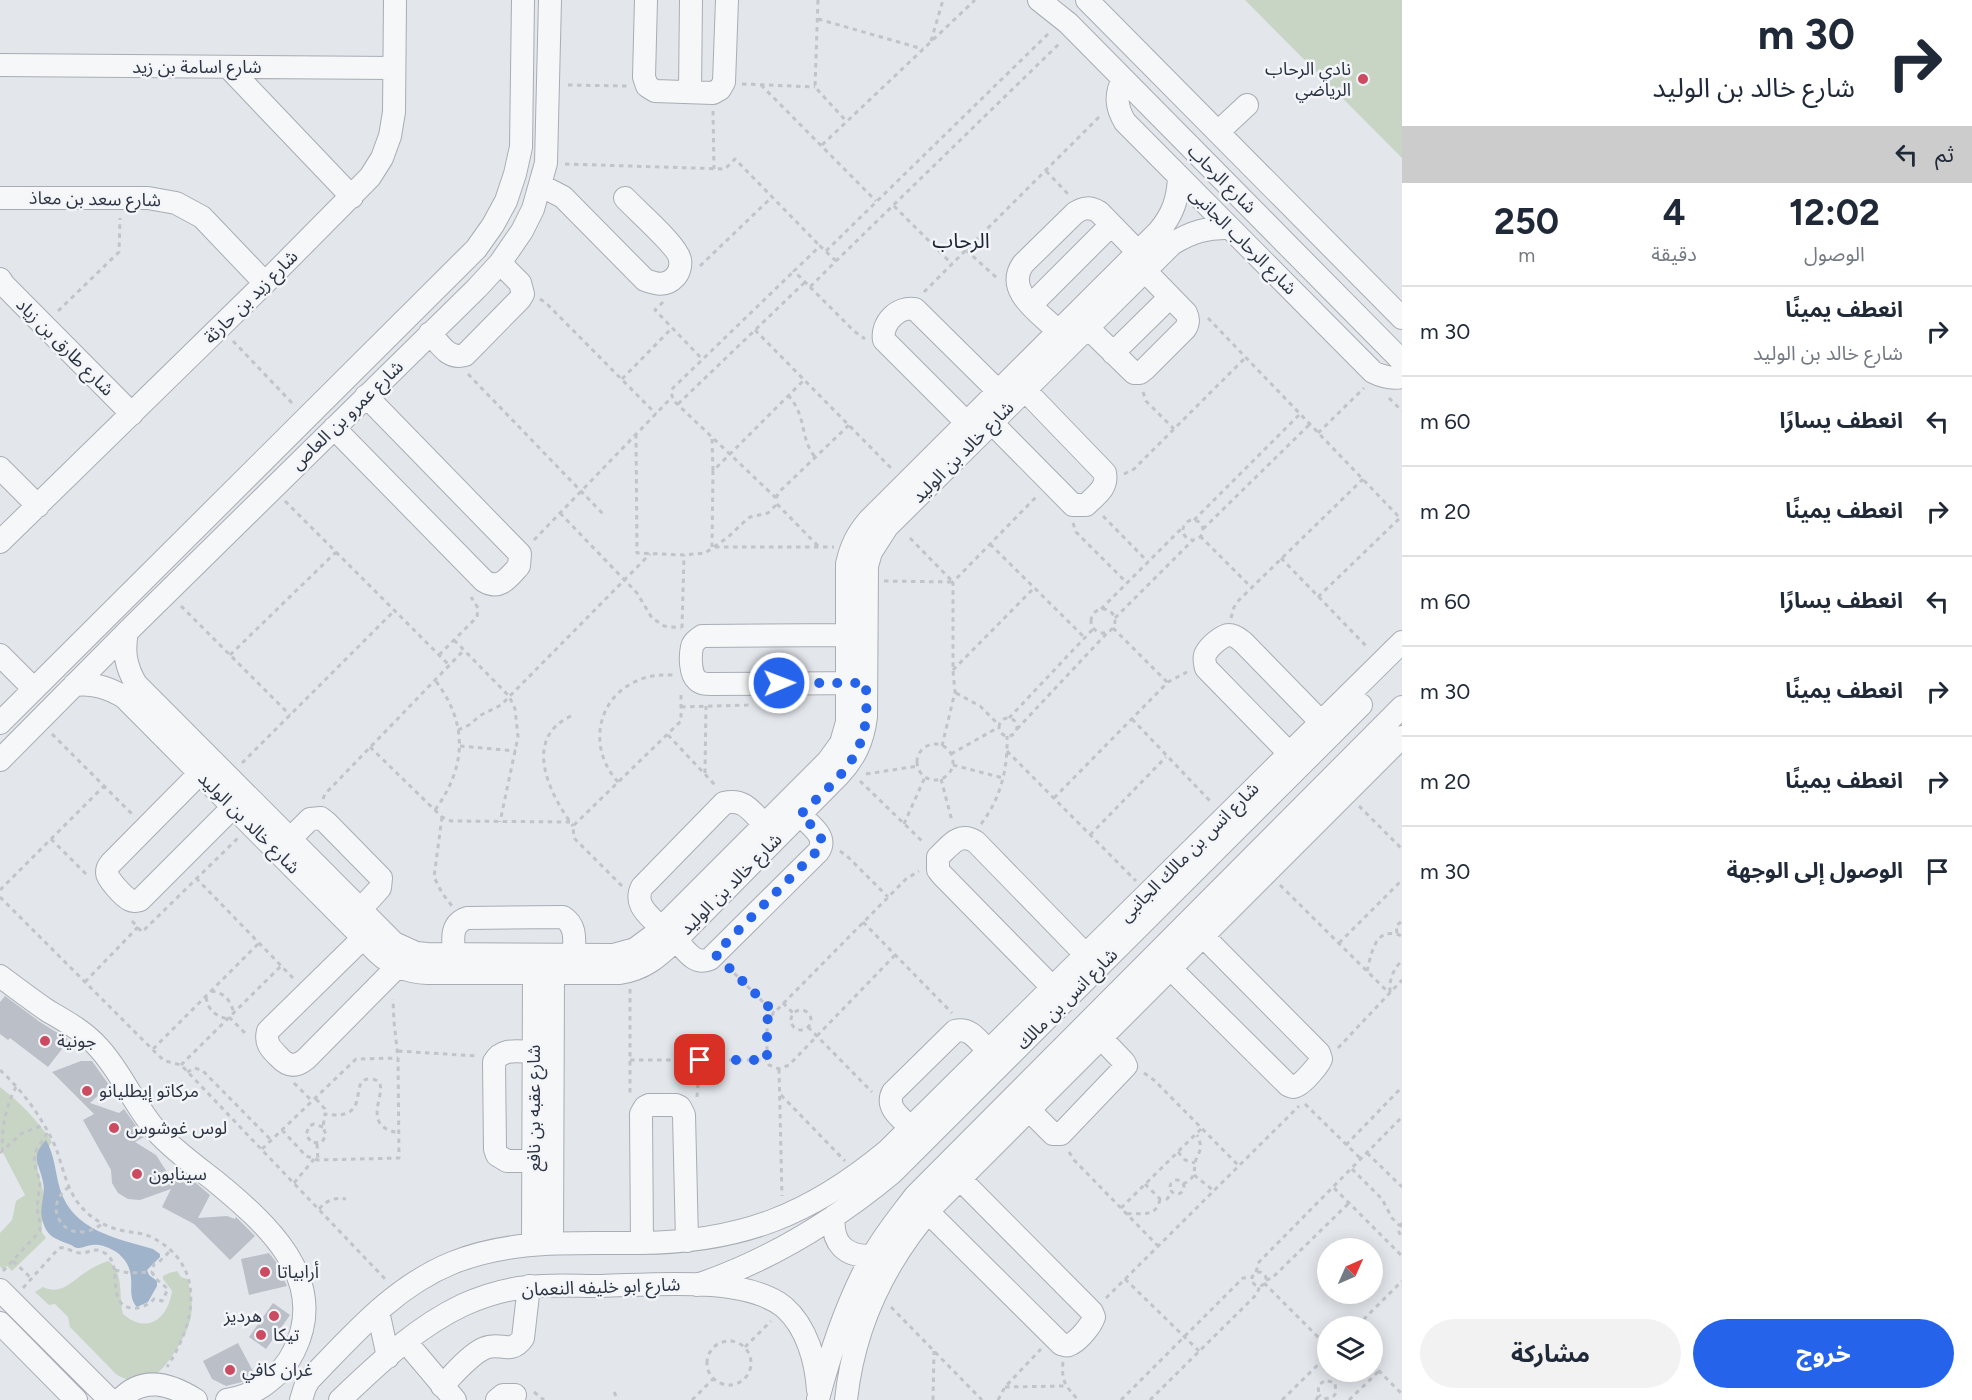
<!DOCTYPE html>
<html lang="ar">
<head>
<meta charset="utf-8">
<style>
  :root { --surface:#fff; --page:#f2f2f3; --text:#1f2937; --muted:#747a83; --line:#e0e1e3; --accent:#2563eb }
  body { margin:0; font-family:Figtree,"Noto Sans Arabic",sans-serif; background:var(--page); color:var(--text); direction:rtl; height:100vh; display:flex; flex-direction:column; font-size:22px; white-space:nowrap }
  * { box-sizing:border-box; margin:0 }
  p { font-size:20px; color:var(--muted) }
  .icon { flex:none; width:33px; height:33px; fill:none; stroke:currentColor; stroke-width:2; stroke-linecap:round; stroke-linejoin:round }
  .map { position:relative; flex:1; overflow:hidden; direction:ltr }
  .side { display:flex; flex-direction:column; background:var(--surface); width:570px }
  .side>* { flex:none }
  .top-card { background:#fff; color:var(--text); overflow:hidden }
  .needle { width:39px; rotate:45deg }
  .controls { position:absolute; left:1317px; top:1238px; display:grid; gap:12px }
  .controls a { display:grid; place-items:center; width:66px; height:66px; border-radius:50%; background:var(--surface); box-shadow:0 3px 15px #0003; font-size:30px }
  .pin { position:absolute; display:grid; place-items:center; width:51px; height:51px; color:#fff; margin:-26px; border-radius:12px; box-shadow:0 3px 9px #0006 }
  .me { position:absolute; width:66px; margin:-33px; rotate:89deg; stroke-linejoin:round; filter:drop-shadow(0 0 4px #0008) }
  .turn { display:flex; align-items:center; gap:21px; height:126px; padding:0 18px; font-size:27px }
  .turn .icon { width:78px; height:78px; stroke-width:2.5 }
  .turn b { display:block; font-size:42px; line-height:51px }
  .then { display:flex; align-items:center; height:57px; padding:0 18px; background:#0003; gap:12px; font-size:22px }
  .eta { display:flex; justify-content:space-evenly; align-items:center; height:102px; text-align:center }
  .eta b { font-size:36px; font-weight:700; line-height:42px }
  .action { display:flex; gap:12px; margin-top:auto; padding:12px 18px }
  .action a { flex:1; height:69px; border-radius:36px; background:var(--accent); color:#fff; font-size:24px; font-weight:700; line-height:69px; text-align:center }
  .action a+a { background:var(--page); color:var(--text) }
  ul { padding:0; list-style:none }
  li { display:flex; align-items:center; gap:18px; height:90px; padding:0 18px; border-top:2px solid var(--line) }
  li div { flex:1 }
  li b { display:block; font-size:22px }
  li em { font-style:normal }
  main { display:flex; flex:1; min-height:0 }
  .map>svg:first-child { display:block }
  .green { fill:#c9d5c4 }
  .water { fill:#9fb4ca }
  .building { fill:#babfc8 }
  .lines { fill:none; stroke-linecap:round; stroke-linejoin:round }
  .minor-casing { stroke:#a8adb5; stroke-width:24 }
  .path { stroke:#c1c4ca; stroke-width:3; stroke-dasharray:4.5 4.5; stroke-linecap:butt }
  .minor { stroke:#f6f7f9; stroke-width:22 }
  .route { stroke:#2563eb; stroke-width:10; stroke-dasharray:0 18 }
  .poi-dot { fill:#cd4b61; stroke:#f3f5f8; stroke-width:2 }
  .labels { text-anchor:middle; stroke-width:5; stroke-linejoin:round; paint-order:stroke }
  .street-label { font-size:18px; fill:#2b3443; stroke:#f3f5f8 }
  .poi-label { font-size:18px; fill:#2b3443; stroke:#f3f5f8; text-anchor:start }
  .quarter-label { font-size:21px; fill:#1d2534; stroke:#f3f5f8 }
</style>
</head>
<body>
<main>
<section class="side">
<div class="top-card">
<div class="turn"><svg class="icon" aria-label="right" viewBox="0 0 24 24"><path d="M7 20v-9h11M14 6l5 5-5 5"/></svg><div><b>30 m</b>شارع خالد بن الوليد</div></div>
<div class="then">ثم<svg class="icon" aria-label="left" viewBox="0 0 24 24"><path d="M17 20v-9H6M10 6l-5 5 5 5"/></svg></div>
</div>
<div class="eta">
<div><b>12:02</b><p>الوصول</p></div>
<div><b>4</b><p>دقيقة</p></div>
<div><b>250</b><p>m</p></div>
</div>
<ul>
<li><svg class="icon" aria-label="right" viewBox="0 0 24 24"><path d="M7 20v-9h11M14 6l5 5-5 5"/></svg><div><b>انعطف يمينًا</b><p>شارع خالد بن الوليد</p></div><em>30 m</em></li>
<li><svg class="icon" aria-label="left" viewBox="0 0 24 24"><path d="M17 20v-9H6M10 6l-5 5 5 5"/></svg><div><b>انعطف يسارًا</b></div><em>60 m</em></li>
<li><svg class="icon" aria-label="right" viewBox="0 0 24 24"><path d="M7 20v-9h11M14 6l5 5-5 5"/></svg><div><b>انعطف يمينًا</b></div><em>20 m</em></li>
<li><svg class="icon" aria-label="left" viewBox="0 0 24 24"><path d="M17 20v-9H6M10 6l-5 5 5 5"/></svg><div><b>انعطف يسارًا</b></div><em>60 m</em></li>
<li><svg class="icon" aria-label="right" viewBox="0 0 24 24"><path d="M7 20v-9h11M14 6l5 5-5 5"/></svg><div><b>انعطف يمينًا</b></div><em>30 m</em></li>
<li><svg class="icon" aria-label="right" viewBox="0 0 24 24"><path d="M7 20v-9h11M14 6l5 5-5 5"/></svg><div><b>انعطف يمينًا</b></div><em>20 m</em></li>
<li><svg class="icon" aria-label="arrive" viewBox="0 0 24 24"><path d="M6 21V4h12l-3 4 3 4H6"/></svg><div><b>الوصول إلى الوجهة</b></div><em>30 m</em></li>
</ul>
<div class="action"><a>خروج</a><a>مشاركة</a></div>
</section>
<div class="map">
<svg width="1402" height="1400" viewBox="0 0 1402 1400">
  <rect width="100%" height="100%" fill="#e3e6eb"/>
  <!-- green -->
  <path class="green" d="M1245 0H1402V158Z
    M0 1087C21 1103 37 1120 52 1142L39 1159 37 1168 45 1199 41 1231 46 1238 12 1271 7 1266 2 1269 0 1266V1233L12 1220 16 1201 25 1195 0 1147Z
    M108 1261C125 1272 118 1296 123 1314 147 1335 168 1319 172 1291L163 1279V1276L169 1273 177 1271 181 1277 187 1279C191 1291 193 1303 191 1316 189 1332 169 1365 155 1375 143 1383 127 1382 116 1374L70 1327 68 1317 55 1304 49 1305 35 1292 43 1287C61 1296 72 1281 86 1272 93 1267 100 1264 108 1261Z"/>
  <!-- water -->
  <path class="water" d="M46 1140C55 1156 55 1172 60 1189 73 1231 116 1238 153 1249L160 1254V1257L147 1270 149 1275 157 1281V1286L148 1302 137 1307C124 1294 140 1275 121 1256 116 1250 101 1243 92 1245 88 1245 83 1248 79 1248 74 1248 75 1247 71 1245 55 1238 47 1238 42 1219 39 1206 46 1195 43 1182 39 1163 30 1157 46 1140Z"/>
  <!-- building -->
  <path class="building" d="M5 996 40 1022 69 1040 48 1067 10 1038 8 1040 0 1034V1002Z
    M81 1061H92L109 1085 90 1103 119 1113 124 1109 144 1137 135 1142 156 1155 174 1183 178 1174 196 1183 210 1195 198 1218 227 1216 235 1219 236 1217 255 1236 230 1260 194 1224 162 1207 171 1189 140 1200 128 1199 118 1193 112 1183 111 1170 83 1120 94 1114 52 1072Z
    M269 1253 276 1262 287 1286 249 1295 241 1259Z
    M273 1303 290 1315 266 1349 249 1337Z
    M238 1343 255 1375 242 1382 226 1386 212 1379 203 1361Z"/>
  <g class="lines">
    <defs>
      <path id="minor" d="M646 0 644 77 647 86 655 91 713 93 720 89 724 82 727 0
        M1039 0 1068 23 1402 361
        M1087 0 1402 318
        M0 65 394 68
        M228 67 352 197
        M1123 79C1115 95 1116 107 1125 122L1373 372C1383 377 1391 379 1402 377
        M690 92 691 0
        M1218 132 1247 105
        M540 185 563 197 645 280C656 284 666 287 675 277 679 273 681 266 680 260 679 247 636 210 625 198
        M0 198H148L176 203 202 217 265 283
        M0 279 4 285 132 414
        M1031 305 1111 225
        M1088 328 1134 373H1140L1145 369 1185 329C1189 323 1189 319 1186 313L1145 271
        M1058 331C1040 313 1004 291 1023 264L1075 213C1084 207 1090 207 1099 212L1138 252
        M430 333C440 344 448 360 465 355L520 299 523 294 520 283 500 263
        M1113 353 1170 297
        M967 423 884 340C881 323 898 306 915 309L998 391
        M992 423 1073 505H1086C1096 495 1108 488 1105 473L1025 390
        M334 428 484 581C500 591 509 577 519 566L520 554 366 396
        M0 468 38 506
        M0 542 265 283 370 177 382 158 390 136 394 112 395 0
        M127 632C123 652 126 667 136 684L394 943 416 953 427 954 613 955 635 949 654 935 828 761 841 743 847 722V564C851 546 857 534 869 520L1159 231C1173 214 1178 199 1179 177
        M847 635 702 636C698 639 693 642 692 647 690 656 690 674 697 680 701 684 706 684 711 684L862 683
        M0 655 34 689
        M74 685C93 683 107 687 124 697L378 953C393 967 408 972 428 973H619C644 970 659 956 676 940L839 775C855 758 863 741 866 717L867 566 871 552 887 527 1172 244C1191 232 1208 227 1230 228
        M0 723 476 249 493 225 506 201 515 174 521 147 523 0
        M1289 753 1206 668C1205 664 1203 658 1206 653 1209 647 1222 635 1229 635 1235 635 1239 639 1243 642L1321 722
        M0 760 132 627 477 288 500 263 522 231 533 209 546 163 550 0
        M199 774 111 863C108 867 107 868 107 873 107 879 124 897 130 900 134 902 136 901 140 900L233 807
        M290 839 310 819 321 818 326 822 381 878 380 888 360 910
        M661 928C649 915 633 905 642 887L724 803C744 798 751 811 764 824
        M363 938 268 1031C265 1043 270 1048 278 1056 287 1066 295 1068 306 1059L397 967
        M676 940C686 950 694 966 710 959L818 852C829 837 810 825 800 815
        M454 954C453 939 450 924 467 918L563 917C577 926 574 940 574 955
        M1170 968 1288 1085C1292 1087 1293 1088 1298 1085 1304 1082 1319 1065 1321 1059L1319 1053 1203 936
        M0 976C16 988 32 1000 48 1011 67 1022 85 1032 99 1048 123 1074 135 1108 159 1134 176 1152 196 1166 215 1181 266 1223 330 1279 294 1351 282 1376 255 1396 227 1400
        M1052 987 942 875 938 870V857C950 846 959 831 976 842L1085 954
        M1029 1110 1053 1134H1061L1126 1066 1124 1062 1101 1038
        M910 1127C900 1117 885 1107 893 1092L955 1031C970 1027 978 1040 988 1051
        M533 1161H507L497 1155 495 1149 494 1062C502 1047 519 1052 534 1052
        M928 1212 1061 1344C1065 1345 1066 1347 1071 1344 1079 1340 1091 1326 1094 1317L1092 1312 960 1179
        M834 1216C831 1243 845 1257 872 1256
        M552 1243 553 973
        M642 1243 641 1114 645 1107 649 1105H676L680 1107 684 1115 687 1241
        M533 1244 534 973
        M697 1285C768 1261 834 1221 892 1173L1361 705
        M0 1290 110 1400
        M378 1311 388 1357
        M0 1323 76 1400
        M406 1342 455 1400
        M442 1386C453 1375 470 1354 485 1348 501 1341 510 1356 523 1338L529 1286
        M818 1399C831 1350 847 1301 872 1257 884 1235 900 1216 915 1196L1402 707
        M120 1400C143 1375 171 1384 196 1400
        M301 1400 305 1387 309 1380C352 1336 393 1287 452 1263 513 1238 577 1244 641 1243 741 1242 810 1215 887 1151L1402 642
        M340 1400C377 1365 416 1327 463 1305 483 1296 506 1289 528 1287 552 1284 577 1286 601 1286 651 1285 744 1275 784 1307 807 1327 816 1361 818 1390
        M497 1400 503 1395H515
        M846 1400C854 1325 886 1259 936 1203L1402 737"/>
    </defs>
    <!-- minor casing -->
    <use href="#minor" class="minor-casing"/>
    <!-- path -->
    <path class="path" d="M818 0 815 87 847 122
      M818 19 923 49
      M931 41 943 0
      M742 84 815 87
      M568 85 627 86
      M761 85 876 201
      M713 111 714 169
      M822 145 975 0
      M565 164 725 169 735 159 820 246
      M1046 171 1068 194
      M894 206 952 264
      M966 250 998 279
      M826 251 1049 33
      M836 261 820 246 794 271 810 287 836 261 1061 42
      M700 266 772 197
      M810 287 854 331 865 339
      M924 292 1102 114
      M540 299 546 303 656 414
      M663 302 655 310 703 360
      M58 311 119 252 120 218
      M1208 318 1400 518
      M755 330 892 469
      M233 341 293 404
      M468 374 604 515
      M622 379 672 328
      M1143 392 1146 401 1174 429
      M788 395C808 418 799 437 815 457
      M1389 398 1402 411
      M678 404 804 283
      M1318 433 1364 388
      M636 434 637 553 684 555 705 553 727 538 745 521 750 517 768 513 777 504
      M712 439 713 471
      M1124 474 1134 469 1246 357
      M776 498 674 401 671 393 673 388 794 271
      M776 498 779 492 849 425
      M285 501 449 665
      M777 504 818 546
      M560 513 637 593 652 618 664 626 681 628
      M1103 516 1148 562
      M1194 520 1300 414
      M1183 530a10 10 0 1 1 20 0a10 10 0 1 1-20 0Z
      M1073 523 1076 532 1127 583
      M1203 529 1310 424
      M1200 536 1252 588
      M534 540 672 397
      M990 544 1085 638
      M712 547 713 471 804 380
      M715 547H834
      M1281 558 1368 648
      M884 581 953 582 907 535
      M1318 597 1402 516
      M181 606 290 715
      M1091 621a12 12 0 1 1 24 0a12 12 0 1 1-24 0Z
      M1101 609 1184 526
      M1115 618 1193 540
      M1231 618 1234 607 1239 600 1363 479
      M682 628 684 555
      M1113 628 1167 682
      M454 640 509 696 515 709 518 737 500 822
      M230 655 336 552
      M439 655 477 617 478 608 471 597
      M953 670 1034 588
      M956 693 980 706 999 725
      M681 707 752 705
      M571 716C522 739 549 793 573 826
      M1009 718 1093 629
      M999 727a9 9 0 1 1 18 0a9 9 0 1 1-18 0Z
      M1132 719 1211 802
      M1017 729 1108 632
      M458 730 469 725 481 715 501 705 650 554
      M52 734 132 814
      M668 735 716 786
      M917 762a18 18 0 1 1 36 0a18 18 0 1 1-36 0Z
      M460 746 516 751
      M942 746 955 692 953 671V582L1037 496
      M370 747 442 817 451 821 570 822
      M1007 751 1136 881
      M951 754 999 727
      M242 763 394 611
      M953 765 1003 778
      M705 773 706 706
      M866 774 918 766
      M941 779 952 821
      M860 781 924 843
      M618 782C587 748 596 696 641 679 652 675 662 675 674 675
      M1054 798 1168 682 1187 672
      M323 799 325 794 464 650
      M1359 806 1402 849
      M435 810C467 766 468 723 435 680
      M442 817 434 877 442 893 452 906
      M904 824 925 777
      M981 824C1001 798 1008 768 1007 736
      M1090 835 1166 757
      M51 839 88 876
      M840 851 849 858 888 897
      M196 878 293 978
      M1280 885 1390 994
      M622 886 574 838 573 826 681 721V691
      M0 890 104 786
      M0 897 159 1056 165 1061 181 1065 387 1281
      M132 921 142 932 239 837
      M863 922 952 1013
      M1397 933 1396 926 1402 921
      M1339 943 1402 880
      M895 955 789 1065 779 1069 769 1065 767 1060V1020L906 879 919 871
      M728 967 774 1013
      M1367 971C1372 952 1375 925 1402 936
      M85 982 138 927
      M630 989V1096
      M211 991C225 993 230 1000 234 1013
      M1390 992C1389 980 1393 969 1402 961
      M206 997C208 1010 215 1016 228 1019
      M783 1003 793 1013
      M791 1020a10 10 0 1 1 20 0a10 10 0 1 1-20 0Z
      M229 1017 248 1036
      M808 1027 872 1092
      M1338 1048 1402 980
      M153 1049 259 943
      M398 1051 477 1056
      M630 1060H766
      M181 1065 281 966
      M779 1069 782 1196
      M0 1070C24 1092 43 1119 56 1148 62 1165 66 1185 76 1200 86 1215 102 1226 120 1230 131 1233 141 1232 151 1237 208 1265 195 1324 167 1367
      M187 1072 195 1068 203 1071 271 1140
      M1144 1073 1154 1080 1239 1166
      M294 1083 312 1101
      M781 1095 845 1161
      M697 1097 700 1060
      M316 1099 325 1109V1114
      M1305 1104 1361 1159
      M323 1127 314 1124 309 1126 306 1135 312 1143 322 1142 326 1135 323 1127 325 1114C375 1122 346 1077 371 1079 399 1081 352 1126 400 1133
      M282 1130 306 1156 318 1160 399 1158 398 1058 394 1022 393 999
      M317 1144 318 1160
      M1346 1145 1402 1087
      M262 1149 356 1059 398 1058
      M2 1152C2 1129 5 1107 16 1087
      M1069 1152 1074 1160 1158 1246
      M1178 1152 1185 1160 1195 1163
      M0 1153 22 1133 44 1125
      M1367 1153 1402 1187
      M1352 1169 1382 1199 1392 1218 1400 1226
      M1194 1175 1214 1191
      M1170 1187a7 7 0 1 1 14 0a7 7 0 1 1-14 0Z
      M294 1183 314 1159
      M1145 1184 1160 1199H1167L1172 1193
      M1183 1184C1194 1179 1194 1175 1195 1164 1197 1151 1205 1152 1197 1135
      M69 1187C39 1207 67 1250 102 1224
      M1334 1188 1402 1256
      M1121 1208 1202 1128
      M319 1209C327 1200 335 1197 346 1199
      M1127 1214C1141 1212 1156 1219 1160 1199
      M1402 1223 1398 1230 1402 1238
      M13 1261 31 1278
      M115 1270 129 1273 152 1272
      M3 1271 40 1231V1225L37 1208 40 1182 34 1162 35 1152 48 1132
      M1256 1272 1259 1262 1402 1117
      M1252 1279a7 7 0 1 1 14 0a7 7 0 1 1-14 0Z
      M1125 1279 1199 1351
      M1266 1280 1272 1278 1349 1203
      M1264 1283 1328 1347
      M23 1288 59 1248C67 1246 72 1253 81 1253 89 1253 95 1247 103 1252 119 1260 113 1281 117 1295 122 1314 144 1310 154 1299L162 1301 168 1289 155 1278 152 1272 154 1264 159 1262 171 1250
      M1106 1298 1299 1106
      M891 1307 982 1400
      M1357 1326 1402 1281
      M707 1363a22 22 0 1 1 44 0a22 22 0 1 1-44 0Z
      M745 1347 771 1321
      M1063 1362C1061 1382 1066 1386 1078 1400
      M1372 1364 1402 1394
      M1005 1387 1065 1386
      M534 1392 544 1400
      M614 1392 618 1400
      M692 1400 713 1379
      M933 1400 934 1351
      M998 1400 1005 1387 1041 1349
      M1121 1400 1243 1278 1253 1277
      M1150 1400 1257 1294 1260 1285
      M1282 1400 1328 1355
      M1316 1400 1319 1395 1318 1386 1325 1380 1335 1383 1336 1393 1333 1397 1324 1399 1319 1395
      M1349 1400 1379 1371"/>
    <!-- minor -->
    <use href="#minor" class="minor"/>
  </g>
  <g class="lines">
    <!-- route -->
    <path class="route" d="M700 1060H767V1020L774 1012 715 954 822 846C823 832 809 824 800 815 824 791 855 768 863 734 868 718 866 700 866 683H779"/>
  </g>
  <!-- markers -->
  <g class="poi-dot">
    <circle cx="1363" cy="79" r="6"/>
    <circle cx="45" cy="1041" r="6"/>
    <circle cx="87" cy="1091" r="6"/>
    <circle cx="114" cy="1128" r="6"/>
    <circle cx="137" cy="1174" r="6"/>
    <circle cx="265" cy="1272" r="6"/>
    <circle cx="274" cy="1316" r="6"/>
    <circle cx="261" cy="1335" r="6"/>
    <circle cx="230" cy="1370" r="6"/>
  </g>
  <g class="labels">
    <!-- street labels -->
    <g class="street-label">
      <text x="197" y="73">شارع اسامة بن زيد</text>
      <text transform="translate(1222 179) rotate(45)" y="6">شارع الرحاب</text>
      <text transform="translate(95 199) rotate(1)" y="6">شارع سعد بن معاذ</text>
      <text transform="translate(1243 241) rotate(45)" y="6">شارع الرحاب الجانبى</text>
      <text transform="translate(251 297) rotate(-45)" y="6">شارع زيد بن حارثة</text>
      <text transform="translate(65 347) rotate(45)" y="6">شارع طارق بن زياد</text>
      <text transform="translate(347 415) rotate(-44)" y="6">شارع عمرو بن العاص</text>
      <text transform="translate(963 452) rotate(-45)" y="6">شارع خالد بن الوليد</text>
      <text transform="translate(249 823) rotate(45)" y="6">شارع خالد بن الوليد</text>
      <text transform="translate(1189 852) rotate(-45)" y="6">شارع انس بن مالك الجانبى</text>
      <text transform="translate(731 884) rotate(-45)" y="6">شارع خالد بن الوليد</text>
      <text transform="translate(1067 999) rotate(-45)" y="6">شارع انس بن مالك</text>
      <text transform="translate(534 1108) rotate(-90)" y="6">شارع عقبه بن نافع</text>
      <text transform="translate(601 1287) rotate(-2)" y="6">شارع ابو خليفه النعمان</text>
    </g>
    <!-- poi labels -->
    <g class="poi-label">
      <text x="1351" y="75" text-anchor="end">نادي الرحاب<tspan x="1351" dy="21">الرياضي</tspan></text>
      <text x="57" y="1047">جونية</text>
      <text x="99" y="1097">مركاتو إيطليانو</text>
      <text x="126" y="1134">لوس غوشوس</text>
      <text x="149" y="1180">سينابون</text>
      <text x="277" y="1278">أرابياتا</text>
      <text x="262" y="1322" text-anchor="end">هرديز</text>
      <text x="273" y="1341">تيكا</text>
      <text x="242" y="1376">غران كافي</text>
    </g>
    <!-- quarter labels -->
    <g class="quarter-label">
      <text x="961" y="248">الرحاب</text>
    </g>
  </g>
</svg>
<div class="controls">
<a><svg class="needle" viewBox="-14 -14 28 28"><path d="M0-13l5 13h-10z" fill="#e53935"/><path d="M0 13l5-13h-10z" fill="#747a83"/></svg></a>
<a><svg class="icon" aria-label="layers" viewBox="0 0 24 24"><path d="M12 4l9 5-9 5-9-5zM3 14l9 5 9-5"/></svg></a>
</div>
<div class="pin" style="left:700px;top:1060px;background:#d93025"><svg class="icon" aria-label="arrive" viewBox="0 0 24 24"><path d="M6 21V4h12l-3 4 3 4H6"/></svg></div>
<svg class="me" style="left:779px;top:683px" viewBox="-20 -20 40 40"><circle r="17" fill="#2563eb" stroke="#fff" stroke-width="3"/><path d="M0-11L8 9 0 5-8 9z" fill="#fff"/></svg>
</div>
</main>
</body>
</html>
